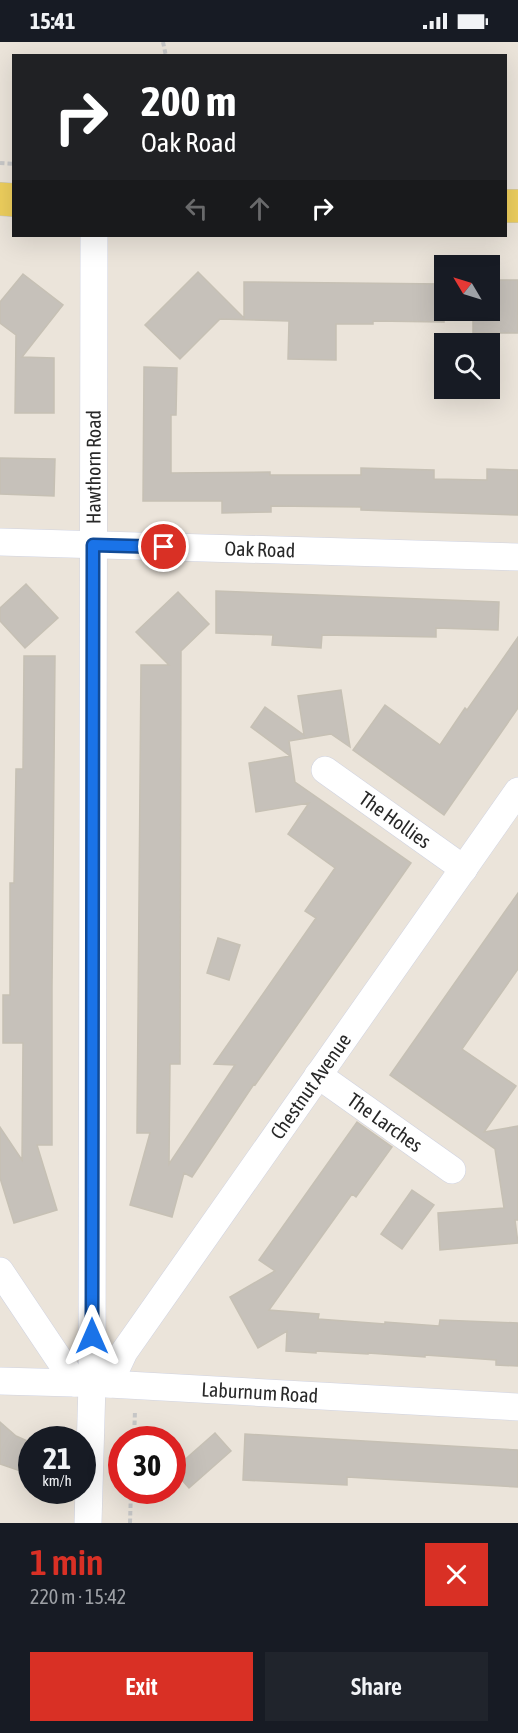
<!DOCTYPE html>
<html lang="en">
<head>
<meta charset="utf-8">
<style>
  :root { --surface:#171b24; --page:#20242c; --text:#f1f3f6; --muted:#9ea1a6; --accent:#d93025 }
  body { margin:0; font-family:"Asap Condensed",sans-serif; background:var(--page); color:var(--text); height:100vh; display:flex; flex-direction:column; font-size:22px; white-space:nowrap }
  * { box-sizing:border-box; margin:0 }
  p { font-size:20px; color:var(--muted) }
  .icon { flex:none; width:33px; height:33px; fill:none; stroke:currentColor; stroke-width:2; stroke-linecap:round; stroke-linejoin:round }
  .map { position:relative; height:1481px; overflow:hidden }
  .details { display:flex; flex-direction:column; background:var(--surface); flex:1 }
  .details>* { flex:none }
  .hud { position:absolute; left:12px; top:12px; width:495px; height:183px; border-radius:0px; box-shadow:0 6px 24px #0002; background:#202124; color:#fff; overflow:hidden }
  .needle { width:39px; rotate:308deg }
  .controls { position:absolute; left:434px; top:213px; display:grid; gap:12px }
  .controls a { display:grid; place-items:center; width:66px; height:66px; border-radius:0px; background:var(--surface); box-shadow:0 6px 24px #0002; font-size:30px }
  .speed { position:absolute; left:18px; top:1384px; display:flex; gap:12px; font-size:30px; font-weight:700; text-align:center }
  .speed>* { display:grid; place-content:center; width:78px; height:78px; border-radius:50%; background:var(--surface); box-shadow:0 6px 24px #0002; line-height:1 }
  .speed small { font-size:15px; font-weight:400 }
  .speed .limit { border:9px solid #d22; background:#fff; color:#111 }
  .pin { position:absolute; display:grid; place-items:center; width:51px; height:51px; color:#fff; margin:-26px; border:3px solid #fff; border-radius:50%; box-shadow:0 2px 6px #0007 }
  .me { position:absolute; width:66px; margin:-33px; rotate:0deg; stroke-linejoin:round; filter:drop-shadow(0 0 4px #0008) }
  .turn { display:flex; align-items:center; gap:21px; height:126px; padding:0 30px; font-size:27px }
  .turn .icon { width:78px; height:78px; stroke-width:2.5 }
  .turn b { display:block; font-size:42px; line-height:51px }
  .lanes { display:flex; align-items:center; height:57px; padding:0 30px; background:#0003; justify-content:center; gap:30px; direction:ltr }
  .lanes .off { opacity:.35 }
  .round { display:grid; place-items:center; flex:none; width:63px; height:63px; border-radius:0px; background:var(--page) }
  .head { display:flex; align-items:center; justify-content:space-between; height:102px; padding:0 30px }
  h1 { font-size:36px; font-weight:600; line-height:45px; color:var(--accent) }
  .button { display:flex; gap:12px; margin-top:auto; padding:12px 30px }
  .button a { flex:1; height:69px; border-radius:0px; background:var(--accent); color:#fff; font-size:24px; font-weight:600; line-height:69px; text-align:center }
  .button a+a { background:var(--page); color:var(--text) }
  .status { display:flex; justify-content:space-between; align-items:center; height:42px; padding:0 30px; background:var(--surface); direction:ltr }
  .status svg { height:16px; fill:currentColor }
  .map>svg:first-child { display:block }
  .building { fill:#c6c1ba; stroke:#c6c0b4; stroke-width:1.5 }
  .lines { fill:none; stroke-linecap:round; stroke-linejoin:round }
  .minor-casing { stroke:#d0d3e1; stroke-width:28 }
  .primary-casing { stroke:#c7c7c7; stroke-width:34 }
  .path { stroke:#c7c7c7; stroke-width:4; stroke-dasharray:4.5 3; stroke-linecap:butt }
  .minor { stroke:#fff; stroke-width:27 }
  .primary { stroke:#edce5d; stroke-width:33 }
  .route-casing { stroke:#114b97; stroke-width:15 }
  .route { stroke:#1a73e8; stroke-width:10 }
  .labels { text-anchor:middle; stroke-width:6; stroke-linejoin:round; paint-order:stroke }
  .street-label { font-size:20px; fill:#282828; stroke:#fff }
</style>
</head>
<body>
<div class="status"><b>15:41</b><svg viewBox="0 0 49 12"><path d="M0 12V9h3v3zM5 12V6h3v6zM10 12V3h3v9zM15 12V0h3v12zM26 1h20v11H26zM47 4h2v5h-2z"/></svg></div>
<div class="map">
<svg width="518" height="1481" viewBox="0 0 518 1481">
  <rect width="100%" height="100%" fill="#ebe4da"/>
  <!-- building -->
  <path class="building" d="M198 230 244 276V240L444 242V280L373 279V282H336V318L288 317 289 279 220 277 180 317 145 283Z
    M23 232 63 263 22 315 54 316V371H15L16 293 0 281V260Z
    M489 238H518V291H473V268H489Z
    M144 325 177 326 176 373H171V431L270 430V433H361V426L434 428V437L487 438V427L518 428V473L361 468V465L271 464V470L222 471V459H143Z
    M0 416 55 417 54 454 0 452Z
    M26 542 58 576 25 606 0 579V566Z
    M216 549 499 560 498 588 436 586V595L322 593 321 606 272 603 273 593 216 591Z
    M178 550 209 582 181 609 180 1022H170L169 1122 235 1023 214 1022 316 876 305 869 335 826 288 792 309 761 256 770 249 721 290 714 251 685 265 665 304 693 298 654 341 648 350 705 331 692 289 699 295 740 411 821 255 1043 254 1042 192 1135 184 1131 172 1175 130 1163 150 1091H137L141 623H169L136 590Z
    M518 595V666L444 773 353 708 385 663 440 703 465 666 467 668Z
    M24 614H55L52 945V1103H37L57 1168 14 1181 0 1136V1085L22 1118 23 1001H3V953H10V841H14L16 727H23Z
    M518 851V927L462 1007 516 1044 484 1090 518 1084V1178H515L518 1201 440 1208 438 1171 504 1166 495 1107 390 1033Z
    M218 896 240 903 229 938 207 931Z
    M357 1080 392 1105 356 1155 352 1152 269 1268 319 1272 318 1277 385 1282V1280L439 1284 440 1278 518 1281V1324L496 1323V1318L425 1313V1315L368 1311V1312L316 1309V1311L286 1309 287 1289 258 1306 230 1255 275 1229 259 1218Z
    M412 1148 434 1163 402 1207 381 1192Z
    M0 1380 16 1394 32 1401V1433L0 1422Z
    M215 1391 231 1409 189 1446 173 1428Z
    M245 1392 518 1408V1445L347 1435V1443L243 1438Z"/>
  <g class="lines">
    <defs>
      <g id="minor">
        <path id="s1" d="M0 500 518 515"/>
        <path id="s2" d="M325 728 464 827"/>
        <path id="s3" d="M318 1033 452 1128"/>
        <path d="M0 1229 75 1341"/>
        <path id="s4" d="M0 1339 109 1342 518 1365"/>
        <path id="s5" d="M109 1342 124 1310 518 749"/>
        <path id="s6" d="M88 1481 92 1342 94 194"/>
      </g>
      <path id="primary" d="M0 157 14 158
        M506 164H518"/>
    </defs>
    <!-- minor casing -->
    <use href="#minor" class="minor-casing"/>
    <!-- primary casing -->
    <use href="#primary" class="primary-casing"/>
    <!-- path -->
    <path class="path" d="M163 0 166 14
      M0 121 14 122
      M134 1398 135 1368
      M130 1481 131 1449"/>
    <!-- minor -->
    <use href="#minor" class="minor"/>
    <!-- primary -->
    <use href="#primary" class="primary"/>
  </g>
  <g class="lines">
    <defs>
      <path id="route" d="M92 1294 93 503 164 505"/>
    </defs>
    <!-- route casing -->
    <use href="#route" class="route-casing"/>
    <!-- route -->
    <use href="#route" class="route"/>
  </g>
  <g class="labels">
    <!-- street labels -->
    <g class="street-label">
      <text dy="7" stroke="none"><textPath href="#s6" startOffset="1056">Hawthorn Road</textPath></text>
      <text dy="7" stroke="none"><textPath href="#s1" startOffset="260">Oak Road</textPath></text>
      <text dy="7" stroke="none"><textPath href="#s2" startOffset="86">The Hollies</textPath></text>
      <text dy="7" stroke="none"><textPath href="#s5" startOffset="360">Chestnut Avenue</textPath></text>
      <text dy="7" stroke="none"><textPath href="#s3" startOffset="82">The Larches</textPath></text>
      <text dy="7" stroke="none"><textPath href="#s4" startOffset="260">Laburnum Road</textPath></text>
    </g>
  </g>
</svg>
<div class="controls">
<a><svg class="needle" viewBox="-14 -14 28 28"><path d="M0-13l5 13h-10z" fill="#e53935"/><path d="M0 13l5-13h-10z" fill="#9ea1a6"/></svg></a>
<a><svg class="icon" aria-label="search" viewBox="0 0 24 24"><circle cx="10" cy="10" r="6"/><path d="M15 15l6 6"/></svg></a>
</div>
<div class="speed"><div>21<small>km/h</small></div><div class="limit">30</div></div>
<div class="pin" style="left:164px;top:505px;background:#d93025"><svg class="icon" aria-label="arrive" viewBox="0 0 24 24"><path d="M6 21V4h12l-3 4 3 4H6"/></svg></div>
<svg class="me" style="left:92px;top:1294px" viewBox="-20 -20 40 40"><path d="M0-17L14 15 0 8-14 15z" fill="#1a73e8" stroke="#fff" stroke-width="4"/></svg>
<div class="hud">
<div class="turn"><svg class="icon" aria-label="right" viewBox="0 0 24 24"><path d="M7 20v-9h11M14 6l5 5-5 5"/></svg><div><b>200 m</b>Oak Road</div></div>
<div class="lanes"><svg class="icon off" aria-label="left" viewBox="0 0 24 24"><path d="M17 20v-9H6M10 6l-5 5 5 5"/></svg><svg class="icon off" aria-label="ahead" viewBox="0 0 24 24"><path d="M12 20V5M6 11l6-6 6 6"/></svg><svg class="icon" aria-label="right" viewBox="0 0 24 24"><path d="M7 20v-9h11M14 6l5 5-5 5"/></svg></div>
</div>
</div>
<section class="details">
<div class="head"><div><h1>1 min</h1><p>220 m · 15:42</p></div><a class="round" style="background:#d93025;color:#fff"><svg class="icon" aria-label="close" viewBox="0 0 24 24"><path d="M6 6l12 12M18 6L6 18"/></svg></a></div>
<div class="button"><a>Exit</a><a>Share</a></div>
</section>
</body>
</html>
